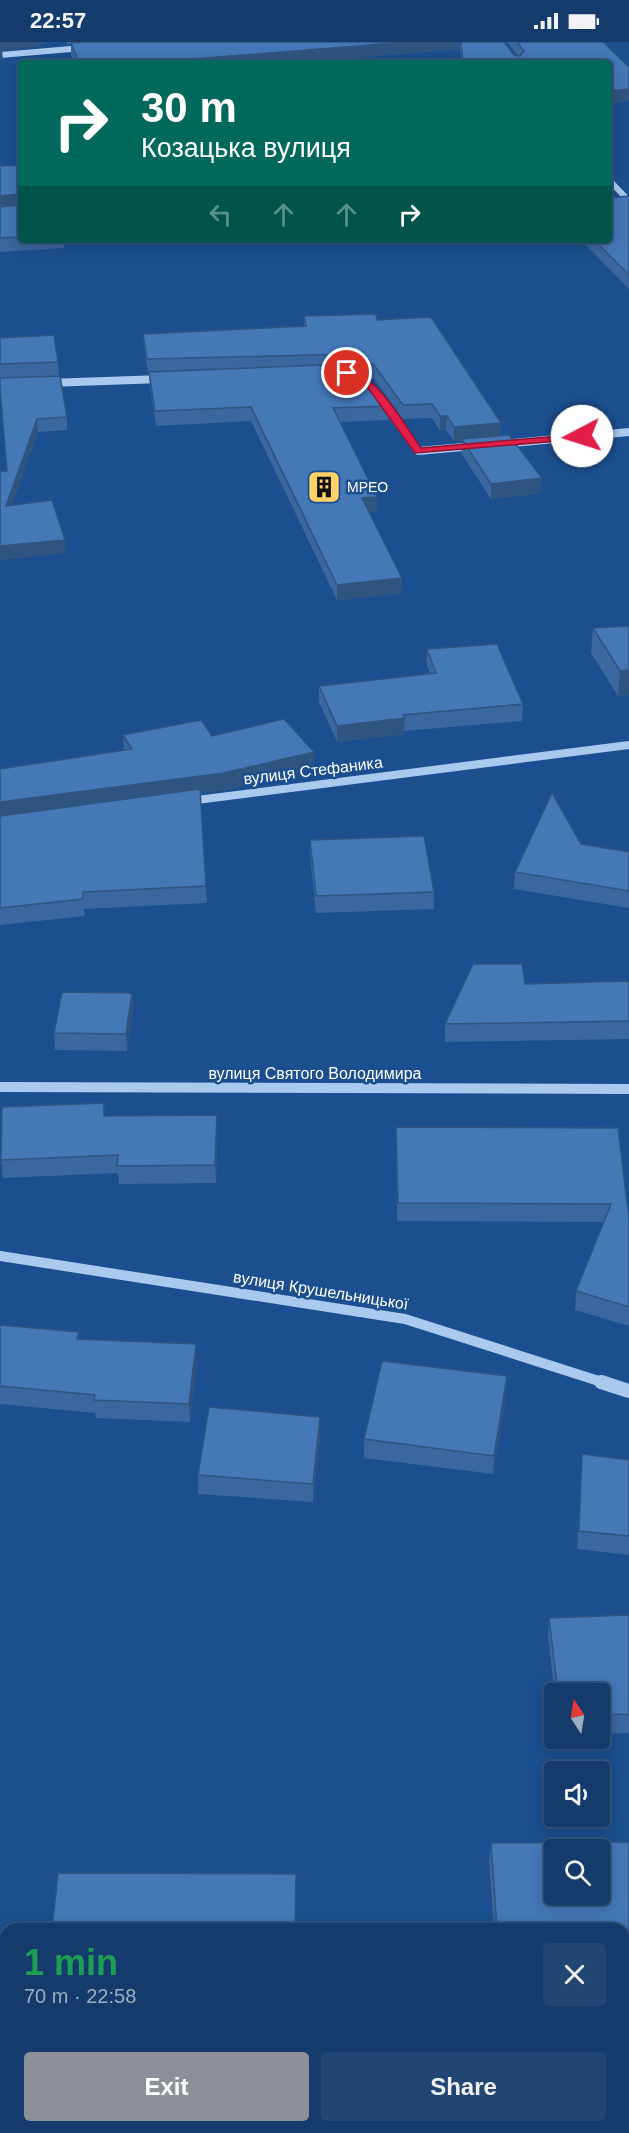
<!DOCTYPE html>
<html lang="en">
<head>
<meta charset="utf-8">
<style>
  :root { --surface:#143b6b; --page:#214673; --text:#f1f3f6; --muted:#9dadc1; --line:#33557e; --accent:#8c9099 }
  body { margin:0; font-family:Helvetica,sans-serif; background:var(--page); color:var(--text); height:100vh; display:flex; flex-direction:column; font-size:22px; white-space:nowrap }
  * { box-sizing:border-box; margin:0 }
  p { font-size:20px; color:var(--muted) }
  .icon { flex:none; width:33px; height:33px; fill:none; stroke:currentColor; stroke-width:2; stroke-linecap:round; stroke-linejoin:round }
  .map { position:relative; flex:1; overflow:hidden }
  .panel { position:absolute; left:0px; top:1881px; width:630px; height:210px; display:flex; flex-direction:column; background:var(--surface); border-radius:18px 18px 0 0; box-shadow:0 3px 15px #0003,0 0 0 2px var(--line) }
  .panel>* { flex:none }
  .guide { position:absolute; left:18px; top:18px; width:594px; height:183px; border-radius:6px; box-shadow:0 3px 15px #0003,0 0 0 2px var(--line); background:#00695c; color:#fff; overflow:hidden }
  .needle { width:39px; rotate:348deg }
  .controls { position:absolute; left:544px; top:1641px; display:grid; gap:12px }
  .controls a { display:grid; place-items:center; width:66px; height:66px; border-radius:6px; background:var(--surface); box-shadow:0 3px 15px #0003,0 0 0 2px var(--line); font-size:30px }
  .pin { position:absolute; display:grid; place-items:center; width:51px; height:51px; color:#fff; margin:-26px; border:3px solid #fff; border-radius:50%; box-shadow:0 2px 6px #0007 }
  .me { position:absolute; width:66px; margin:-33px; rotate:265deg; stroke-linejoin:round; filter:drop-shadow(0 0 4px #0008) }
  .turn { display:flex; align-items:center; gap:21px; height:126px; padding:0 24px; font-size:27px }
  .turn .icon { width:78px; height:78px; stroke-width:2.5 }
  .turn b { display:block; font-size:42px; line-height:51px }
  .lanes { display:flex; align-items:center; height:57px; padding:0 24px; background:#0003; justify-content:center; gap:30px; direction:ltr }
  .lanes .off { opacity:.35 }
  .round { display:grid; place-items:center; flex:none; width:63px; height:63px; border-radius:6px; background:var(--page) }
  .head { display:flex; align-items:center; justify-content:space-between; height:102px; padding:0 24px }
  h1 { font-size:36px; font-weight:800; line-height:45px; color:#1e9e55 }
  .button { display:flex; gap:12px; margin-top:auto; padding:12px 24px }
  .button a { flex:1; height:69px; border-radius:6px; background:var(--accent); color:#fff; font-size:24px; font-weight:800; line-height:69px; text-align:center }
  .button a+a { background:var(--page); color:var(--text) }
  .status { display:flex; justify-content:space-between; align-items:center; height:42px; padding:0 30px; background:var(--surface); direction:ltr }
  .status svg { height:16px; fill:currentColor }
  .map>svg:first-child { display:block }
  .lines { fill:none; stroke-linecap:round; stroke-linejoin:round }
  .minor-far3 { stroke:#a9c9ee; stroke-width:6 }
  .minor-far2 { stroke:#a9c9ee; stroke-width:8 }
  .minor-far1 { stroke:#a9c9ee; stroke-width:10 }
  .minor { stroke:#a9c9ee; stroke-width:14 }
  .wall { fill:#3a679d }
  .shaded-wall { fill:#305480 }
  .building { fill:#4478b7; stroke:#305480; stroke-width:1.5; fill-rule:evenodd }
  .route { fill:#e11d48; stroke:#92132f; stroke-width:1.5 }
  .labels { text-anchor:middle; stroke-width:5; stroke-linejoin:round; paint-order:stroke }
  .far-poi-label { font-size:14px; fill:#fff; stroke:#1b4f8f; text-anchor:start }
  .street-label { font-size:16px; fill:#fff; stroke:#1b4f8f }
</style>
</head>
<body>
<div class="status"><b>22:57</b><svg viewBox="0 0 49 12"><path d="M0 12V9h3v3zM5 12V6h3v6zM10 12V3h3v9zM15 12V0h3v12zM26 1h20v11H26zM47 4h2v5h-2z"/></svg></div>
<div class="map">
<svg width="629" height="2091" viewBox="0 0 629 2091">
  <rect width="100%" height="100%" fill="#1b4f8f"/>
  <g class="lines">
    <!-- minor-far3 -->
    <path class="minor-far3" d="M0 13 83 6
      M609 138 629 159"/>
    <!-- minor-far2 -->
    <path class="minor-far2" d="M48 341 162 337
      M380 357 418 409 475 404
      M503 402 629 390
      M189 759 629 703"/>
    <!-- minor-far1 -->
    <path class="minor-far1" d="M0 1045 629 1047
      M0 1214 405 1277 605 1341"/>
    <!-- minor -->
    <path class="minor" d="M601 1340 629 1349
      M0 1984 6 1985
      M624 2003H629"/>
  </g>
  <!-- wall -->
  <path class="wall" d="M66 0H504L514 13 518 14 507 0H603L629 25V59L609 61V21H462L460 7 290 21H75L71 13V2L67 3Z
    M21 123V198H64V206L0 210V124Z
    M629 154V247L581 198H609Z
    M304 274 377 278 501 381 500 394 541 451 491 457 461 411 462 399H454L446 388 440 389 432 376 403 377 374 337 366 333 388 364V378L340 380 377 455V469L369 470 402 552 337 558 251 379 156 384 150 344 149 331H148L144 305 143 292 304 285Z
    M0 296 58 320 59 334 67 375V388L38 390 12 463 66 511 0 518 7 429 0 348Z
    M629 584V653L618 654 591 611 593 586Z
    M427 607 523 662 522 679 404 689V692L337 700 319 660V644L430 631 427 623Z
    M123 693 212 694 314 726 225 748 200 751 207 861 84 867 85 874 0 883V727L124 708Z
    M310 798 434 850V867L316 871 310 815Z
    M581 802 629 810V866L514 847 515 830Z
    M629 939V997L445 1000V982L525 942Z
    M132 951 133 968 127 1009 55 1008 54 991Z
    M104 1061 105 1074 217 1091 216 1141 119 1142 118 1131 3 1136 1 1118Z
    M396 1085 618 1086 629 1177V1284L575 1268 576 1249 604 1180 397 1179Z
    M0 1283 79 1297 197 1320 190 1380 96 1376 95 1371 0 1362Z
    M506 1352 493 1432 364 1416V1397Z
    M320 1375V1394L313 1460 198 1452V1433Z
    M582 1412 629 1418V1513L577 1507Z
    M629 1573V1691L600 1692V1652H555V1656L548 1594 549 1576Z
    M629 1800V1943H624V1887H494L489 1820 491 1801Z
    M531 2085H624L629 2091H531Z"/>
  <!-- shaded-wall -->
  <path class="shaded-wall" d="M0 0H48L36 5 2 8 3 18 0 19Z
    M408 0H460V7L290 21H142Z
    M629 47V59L609 61V49Z
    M20 152 21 166 0 168V154Z
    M440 374H447L446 388 440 389Z
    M37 377 38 390 7 478 6 464Z
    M501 381 500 395 462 397V399H454V385Z
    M542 436 541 451 491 457V442Z
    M377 455V469L362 471V456Z
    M65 498 66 511 0 518V504Z
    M402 536V552L337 558V543Z
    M629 628V653L618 654 620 629Z
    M405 676 404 692 337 700V684Z
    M314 710V726L225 748 0 776V760Z
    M132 951 133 968 127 1009 126 992Z
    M217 1073V1091L216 1141 215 1123Z
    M196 1302 197 1320 190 1380 189 1362Z
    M507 1334 506 1352 493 1432 494 1414Z
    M320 1375V1394L313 1460V1442Z"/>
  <!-- building -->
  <path class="building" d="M85 0H408L142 21H79L71 1Z
    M461 0H504L514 13 520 14 524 9 517 0H603L629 25V47L609 49V21H463Z
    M21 123V153L20 152 0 154V124Z
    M629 154V233L594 198H609V156Z
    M21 163V195L0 196V165Z
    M376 272 377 278 431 275 501 381 454 385 447 374H440L432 362 403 363 374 323 351 312 147 317 143 292 306 284 304 274Z
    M54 293 58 320 0 322V296Z
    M345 322 365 332 388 364 333 366 377 455 362 456 402 536 337 543 251 365 155 369 149 330Z
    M60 334 67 375 37 377 6 464 52 458 65 498 0 504V429H7L0 347V336Z
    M509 393 542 436 491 442 462 397Z
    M629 584V628L620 629 593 586Z
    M497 602 523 662 403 673 405 676 337 684 319 644 436 631 427 607Z
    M284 677 314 710 224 731 0 760V727L132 707 123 693 201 678 212 694Z
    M200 747 206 844 83 850V857L0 866V774Z
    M552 751 581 802 629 810V849L515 830Z
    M424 794 434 850 316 854 310 798Z
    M473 922H522L525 942 629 939V979L445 982Z
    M62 950 132 951 126 992 54 991Z
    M104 1061V1074L217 1073 215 1123 117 1124 118 1113 1 1118 2 1065Z
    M396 1085 618 1086 629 1177V1265L576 1249 611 1162 398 1161Z
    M0 1283 79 1290 77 1297 196 1302 189 1362 94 1358 95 1353 0 1344Z
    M382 1319 507 1334 494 1414 364 1397Z
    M209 1365 320 1375 313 1442 198 1433Z
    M582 1412 629 1418V1494L579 1489Z
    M629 1573V1672L600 1673V1652H558L549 1576Z
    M629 1800V1925H624V1887H497L491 1801ZM555 1808H600V1852H555Z
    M58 1831 296 1832 295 1887H52Z
    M624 2057H629V2091H535L534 2085H624Z"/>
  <!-- route -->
  <path class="route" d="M344 329C374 326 405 384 421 406L582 392 587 394 582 397 415 411 366 343 344 333Z"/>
  <!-- icons -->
  <defs>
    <symbol id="building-square" viewBox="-11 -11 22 22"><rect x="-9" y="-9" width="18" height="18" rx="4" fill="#ffd166" stroke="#1b4f8f"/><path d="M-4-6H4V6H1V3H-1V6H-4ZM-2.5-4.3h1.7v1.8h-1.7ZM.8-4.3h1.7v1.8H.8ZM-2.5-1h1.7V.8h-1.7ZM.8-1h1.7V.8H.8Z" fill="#111"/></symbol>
  </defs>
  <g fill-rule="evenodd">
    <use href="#building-square" x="305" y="426" width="38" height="38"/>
  </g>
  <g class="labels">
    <!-- far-poi labels -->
    <g class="far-poi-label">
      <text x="347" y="450">МРЕО</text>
    </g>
    <!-- street labels -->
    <g class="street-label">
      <text transform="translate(313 728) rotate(-7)" y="6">вулиця Стефаника</text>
      <text x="315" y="1037">вулиця Святого Володимира</text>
      <text transform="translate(321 1248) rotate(9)" y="6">вулиця Крушельницької</text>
    </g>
  </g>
</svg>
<div class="controls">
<a><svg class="needle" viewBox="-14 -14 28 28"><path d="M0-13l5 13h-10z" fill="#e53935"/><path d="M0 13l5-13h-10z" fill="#9dadc1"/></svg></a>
<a><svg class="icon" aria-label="sound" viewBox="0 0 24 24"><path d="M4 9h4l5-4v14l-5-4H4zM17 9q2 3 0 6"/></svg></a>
<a><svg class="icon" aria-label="search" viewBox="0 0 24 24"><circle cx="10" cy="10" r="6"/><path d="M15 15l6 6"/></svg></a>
</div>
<div class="pin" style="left:347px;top:331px;background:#d93025"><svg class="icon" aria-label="arrive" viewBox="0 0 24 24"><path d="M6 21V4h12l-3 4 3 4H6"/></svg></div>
<svg class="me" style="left:582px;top:394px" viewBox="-20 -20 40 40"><circle r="19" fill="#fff"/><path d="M0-13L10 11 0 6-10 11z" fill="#e11d48"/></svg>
<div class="guide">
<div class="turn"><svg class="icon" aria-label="right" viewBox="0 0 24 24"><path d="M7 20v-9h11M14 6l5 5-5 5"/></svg><div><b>30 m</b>Козацька вулиця</div></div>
<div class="lanes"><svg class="icon off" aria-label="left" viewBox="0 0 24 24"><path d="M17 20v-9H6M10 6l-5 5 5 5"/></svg><svg class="icon off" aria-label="ahead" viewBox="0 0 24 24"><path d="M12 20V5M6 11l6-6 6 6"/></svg><svg class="icon off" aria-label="ahead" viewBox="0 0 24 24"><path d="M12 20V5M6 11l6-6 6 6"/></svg><svg class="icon" aria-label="right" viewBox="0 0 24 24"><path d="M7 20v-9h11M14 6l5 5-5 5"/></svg></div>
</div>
<section class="panel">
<div class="head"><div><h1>1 min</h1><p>70 m · 22:58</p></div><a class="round"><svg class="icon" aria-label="close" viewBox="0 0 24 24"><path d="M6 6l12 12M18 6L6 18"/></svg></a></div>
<div class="button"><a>Exit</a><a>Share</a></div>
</section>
</div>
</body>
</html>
